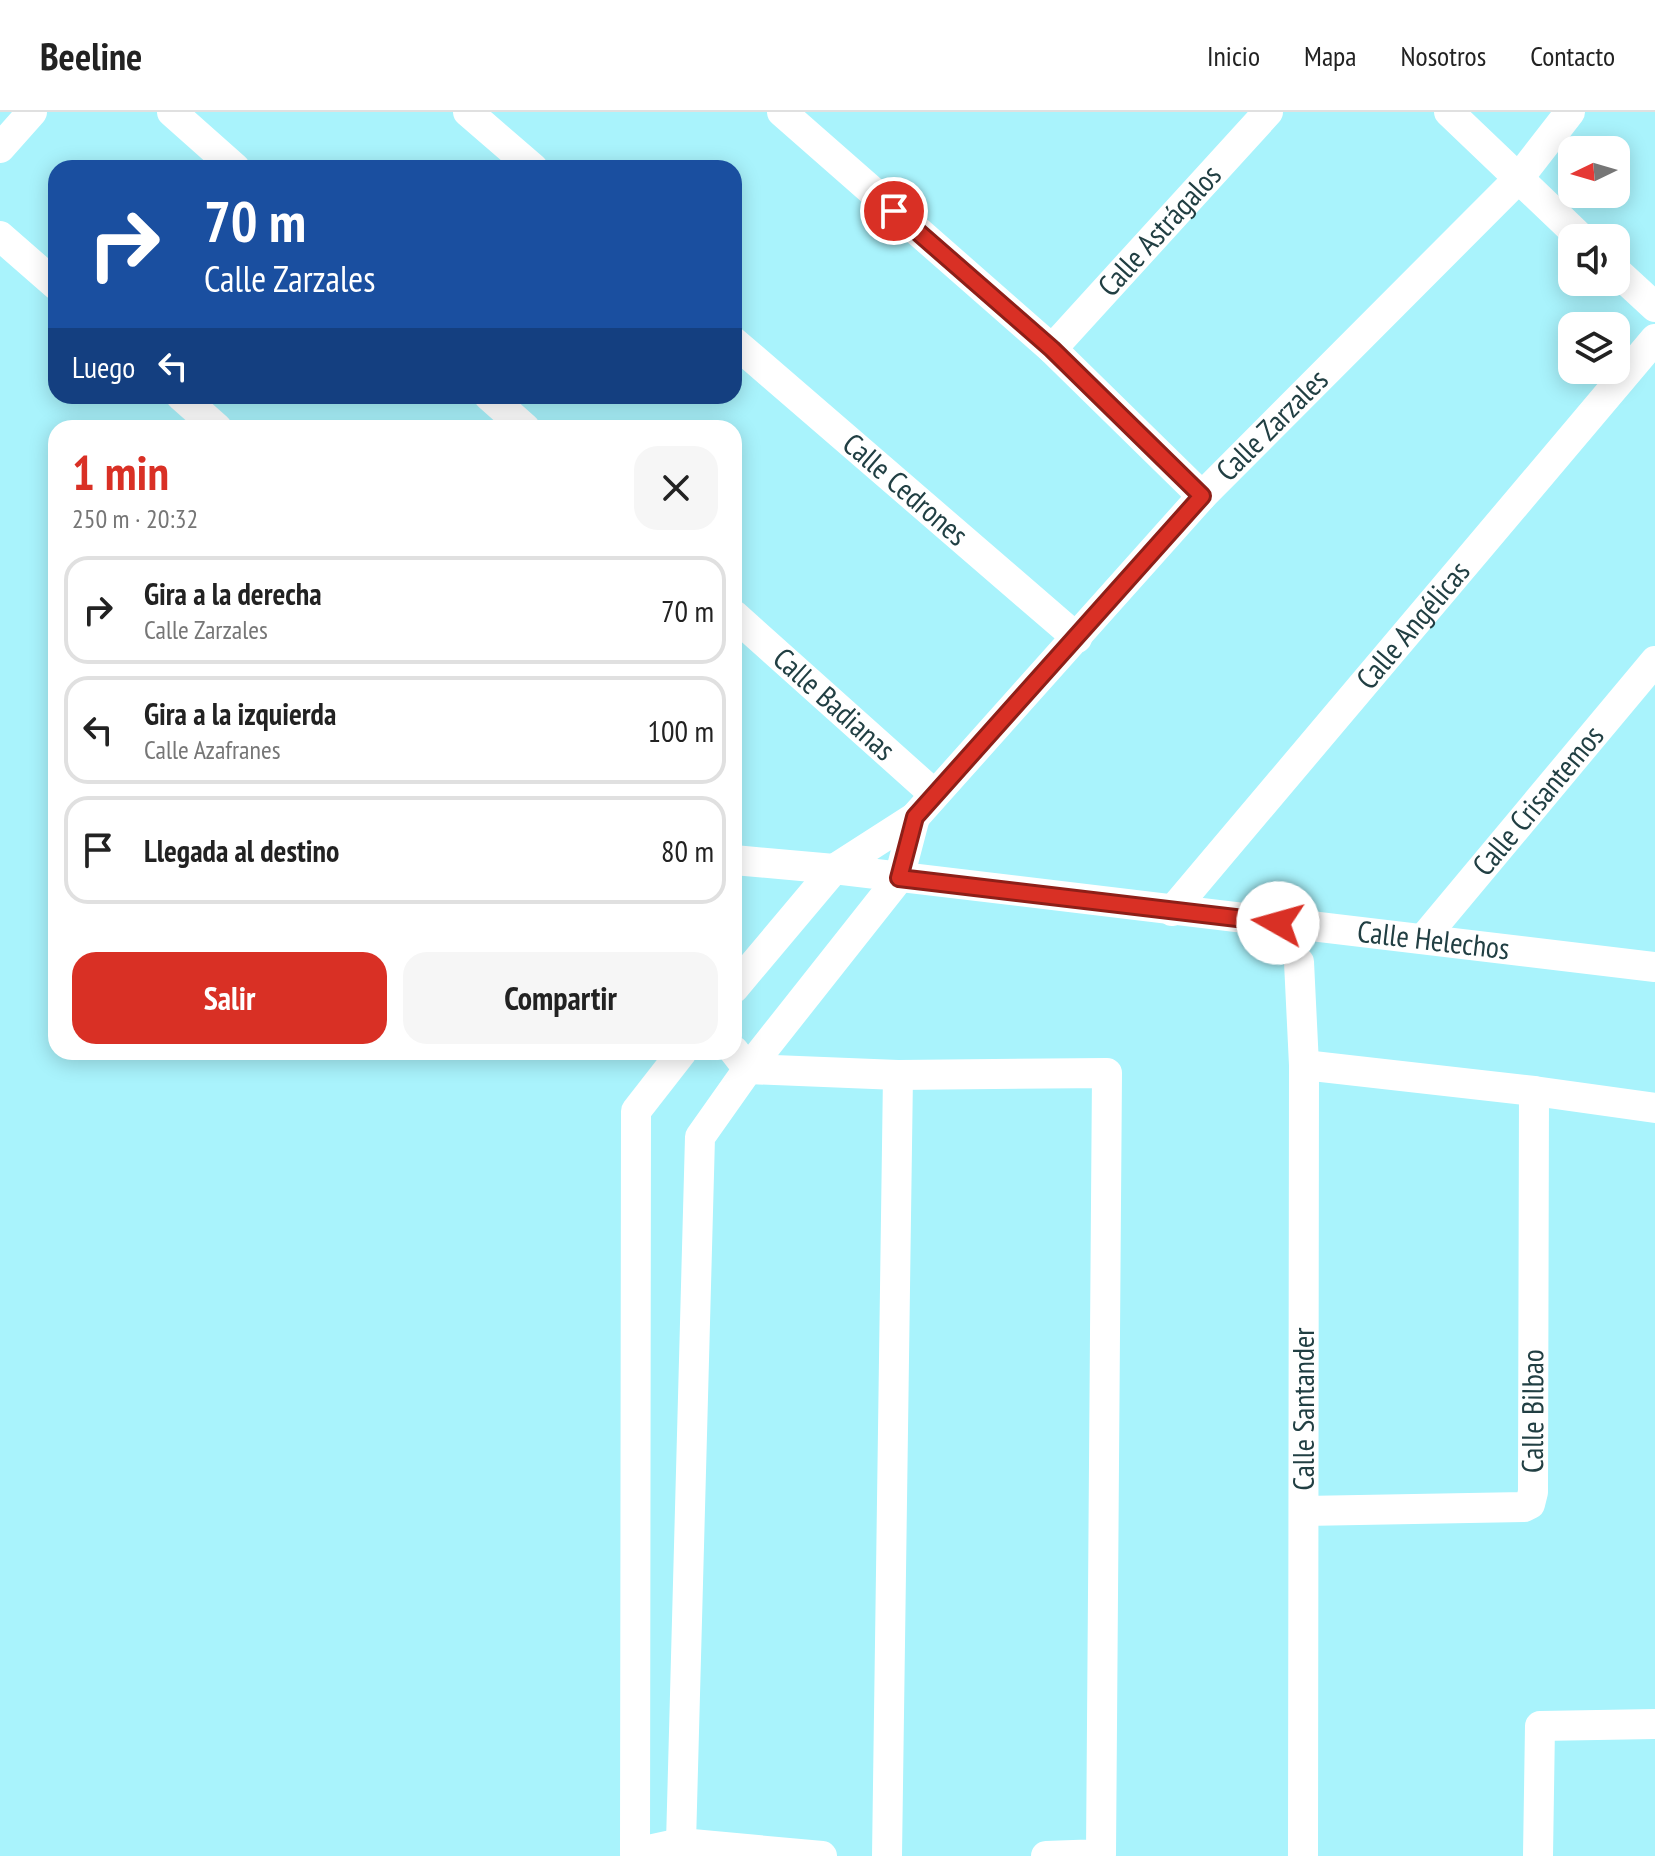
<!DOCTYPE html>
<html lang="es">
<head>
<meta charset="utf-8">
<style>
  :root { --surface:#fff; --page:#f6f6f6; --text:#222; --muted:#767676; --line:#e0e0e0; --accent:#d93025 }
  body { margin:0; font-family:"PT Sans Narrow",sans-serif; background:var(--page); color:var(--text); height:100vh; display:flex; flex-direction:column; font-size:30px; white-space:nowrap }
  * { box-sizing:border-box; margin:0 }
  p { font-size:26px; color:var(--muted) }
  .icon { flex:none; width:44px; height:44px; fill:none; stroke:currentColor; stroke-width:2; stroke-linecap:round; stroke-linejoin:round }
  .map { position:relative; flex:1; overflow:hidden }
  .sheet { position:absolute; left:48px; top:308px; width:694px; height:640px; display:flex; flex-direction:column; background:var(--surface); border-radius:24px; box-shadow:0 4px 20px #0003 }
  .sheet>* { flex:none }
  .hud { position:absolute; left:48px; top:48px; width:694px; height:244px; border-radius:24px; box-shadow:0 4px 20px #0003; background:#1a4fa0; color:#fff; overflow:hidden }
  .needle { width:52px; rotate:265deg }
  .buttons { position:absolute; left:1558px; top:24px; display:grid; gap:16px }
  .buttons a { display:grid; place-items:center; width:72px; height:72px; border-radius:16px; background:var(--surface); box-shadow:0 4px 20px #0003; font-size:40px }
  .pin { position:absolute; display:grid; place-items:center; width:68px; height:68px; color:#fff; margin:-34px; border:4px solid #fff; border-radius:50%; box-shadow:0 2px 8px #0007 }
  .me { position:absolute; width:88px; margin:-44px; rotate:277deg; stroke-linejoin:round; filter:drop-shadow(0 0 6px #0008) }
  .turn { display:flex; align-items:center; gap:28px; height:168px; padding:0 24px; font-size:36px }
  .turn .icon { width:104px; height:104px; stroke-width:2.5 }
  .turn b { display:block; font-size:56px; line-height:68px }
  .then { display:flex; align-items:center; height:76px; padding:0 24px; background:#0003; gap:16px; font-size:30px }
  .round { display:grid; place-items:center; flex:none; width:84px; height:84px; border-radius:24px; background:var(--page) }
  .summary { display:flex; align-items:center; justify-content:space-between; height:136px; padding:0 24px }
  h1 { font-size:48px; font-weight:700; line-height:60px; color:var(--accent) }
  .primary-button { display:flex; gap:16px; margin-top:auto; padding:16px 24px }
  .primary-button a { flex:1; height:92px; border-radius:24px; background:var(--accent); color:#fff; font-size:32px; font-weight:700; line-height:92px; text-align:center }
  .primary-button a+a { background:var(--page); color:var(--text) }
  ul { padding:0; list-style:none }
  li { display:flex; align-items:center; gap:24px; height:108px; margin:0 16px 12px; padding:0 8px; border:4px solid var(--line); border-radius:24px }
  li div { flex:1 }
  li b { display:block; font-size:30px }
  li em { font-style:normal }
  header { display:flex; align-items:center; gap:48px; box-sizing:border-box; height:112px; padding:0 40px; background:var(--surface); border-bottom:2px solid var(--line) }
  header strong { font-size:38px }
  nav { display:flex; gap:44px; margin-inline-start:auto; font-size:28px }
  .map>svg:first-child { display:block }
  .lines { fill:none; stroke-linecap:round; stroke-linejoin:round }
  .minor { stroke:#fff; stroke-width:30 }
  .route-casing { stroke:#8d1f18; stroke-width:20 }
  .route { stroke:#d93025; stroke-width:14 }
  .labels { text-anchor:middle; stroke-width:8; stroke-linejoin:round; paint-order:stroke }
  .street-label { font-size:30px; fill:#213f43; stroke:#fff }
</style>
</head>
<body>
<header>
<strong>Beeline</strong>
<nav><a>Inicio</a><a>Mapa</a><a>Nosotros</a><a>Contacto</a></nav>
</header>
<div class="map">
<svg width="1655" height="1744" viewBox="0 0 1655 1744">
  <rect width="100%" height="100%" fill="#a9f3fc"/>
  <g class="lines">
    <!-- minor -->
    <g class="minor">
      <path d="M172 0 235 56"/>
      <path d="M468 0 533 56"/>
      <path d="M782 0 1052 237 1202 384"/>
      <path d="M1449 0 1581 126"/>
      <path d="M0 36 32 0"/>
      <path d="M0 124 56 173"/>
      <path d="M1616 159 1655 195"/>
      <path id="s1" d="M734 230 1077 526"/>
      <path id="s2" d="M1052 237 1268 0"/>
      <path d="M181 284 217 316"/>
      <path d="M489 284 525 316"/>
      <path id="s3" d="M734 503 934 682"/>
      <path id="s4" d="M734 748 834 757 1655 855"/>
      <path id="s5" d="M1172 799 1655 227"/>
      <path id="s6" d="M1423 827 1655 549"/>
      <path d="M1299 850 1304 953 1303 1744"/>
      <path id="s7" d="M734 876 834 757 915 705 1202 384 1518 67 1570 0"/>
      <path d="M734 939 748 957 898 963 1107 961 1101 1742 1046 1744"/>
      <path d="M1304 953 1534 979 1655 996"/>
      <path id="s8" d="M1304 1399 1524 1395 1530 1392 1533 1380 1534 979"/>
      <path d="M635 1741 681 1731 822 1744"/>
      <path d="M639 1744 635 1741 636 999 682 940"/>
      <path d="M691 1744 681 1731 700 1025 748 957 899 766 915 705"/>
      <path d="M887 1744 898 963"/>
      <path d="M1538 1744 1540 1614 1655 1612"/>
    </g>
  </g>
  <g class="lines">
    <defs>
      <path id="route" d="M894 99 1052 237 1202 384 915 705 899 766 1278 811"/>
    </defs>
    <!-- route casing -->
    <use href="#route" class="route-casing"/>
    <!-- route -->
    <use href="#route" class="route"/>
  </g>
  <g class="labels">
    <!-- street labels -->
    <g class="street-label">
      <text dy="10" stroke="none"><textPath href="#s2" startOffset="160">Calle Astrágalos</textPath></text>
      <text dy="10" stroke="none"><textPath href="#s7" startOffset="782">Calle Zarzales</textPath></text>
      <text dy="10" stroke="none"><textPath href="#s1" startOffset="226">Calle Cedrones</textPath></text>
      <text dy="10" stroke="none"><textPath href="#s5" startOffset="374">Calle Angélicas</textPath></text>
      <text dy="10" stroke="none"><textPath href="#s3" startOffset="134">Calle Badianas</textPath></text>
      <text dy="10" stroke="none"><textPath href="#s6" startOffset="180">Calle Crisantemos</textPath></text>
      <text dy="10" stroke="none"><textPath href="#s4" startOffset="704">Calle Helechos</textPath></text>
      <text transform="translate(1304 1297) rotate(-90)" y="10">Calle Santander</text>
      <text dy="10" stroke="none"><textPath href="#s8" startOffset="320">Calle Bilbao</textPath></text>
    </g>
  </g>
</svg>
<div class="buttons">
<a><svg class="needle" viewBox="-14 -14 28 28"><path d="M0-13l5 13h-10z" fill="#e53935"/><path d="M0 13l5-13h-10z" fill="#767676"/></svg></a>
<a><svg class="icon" aria-label="sound" viewBox="0 0 24 24"><path d="M4 9h4l5-4v14l-5-4H4zM17 9q2 3 0 6"/></svg></a>
<a><svg class="icon" aria-label="layers" viewBox="0 0 24 24"><path d="M12 4l9 5-9 5-9-5zM3 14l9 5 9-5"/></svg></a>
</div>
<div class="pin" style="left:894px;top:99px;background:#d93025"><svg class="icon" aria-label="arrive" viewBox="0 0 24 24"><path d="M6 21V4h12l-3 4 3 4H6"/></svg></div>
<svg class="me" style="left:1278px;top:811px" viewBox="-20 -20 40 40"><circle r="19" fill="#fff"/><path d="M0-13L10 11 0 6-10 11z" fill="#d93025"/></svg>
<div class="hud">
<div class="turn"><svg class="icon" aria-label="right" viewBox="0 0 24 24"><path d="M7 20v-9h11M14 6l5 5-5 5"/></svg><div><b>70 m</b>Calle Zarzales</div></div>
<div class="then">Luego<svg class="icon" aria-label="left" viewBox="0 0 24 24"><path d="M17 20v-9H6M10 6l-5 5 5 5"/></svg></div>
</div>
<section class="sheet">
<div class="summary"><div><h1>1 min</h1><p>250 m · 20:32</p></div><a class="round"><svg class="icon" aria-label="close" viewBox="0 0 24 24"><path d="M6 6l12 12M18 6L6 18"/></svg></a></div>
<ul>
<li><svg class="icon" aria-label="right" viewBox="0 0 24 24"><path d="M7 20v-9h11M14 6l5 5-5 5"/></svg><div><b>Gira a la derecha</b><p>Calle Zarzales</p></div><em>70 m</em></li>
<li><svg class="icon" aria-label="left" viewBox="0 0 24 24"><path d="M17 20v-9H6M10 6l-5 5 5 5"/></svg><div><b>Gira a la izquierda</b><p>Calle Azafranes</p></div><em>100 m</em></li>
<li><svg class="icon" aria-label="arrive" viewBox="0 0 24 24"><path d="M6 21V4h12l-3 4 3 4H6"/></svg><div><b>Llegada al destino</b></div><em>80 m</em></li>
</ul>
<div class="primary-button"><a>Salir</a><a>Compartir</a></div>
</section>
</div>
</body>
</html>
